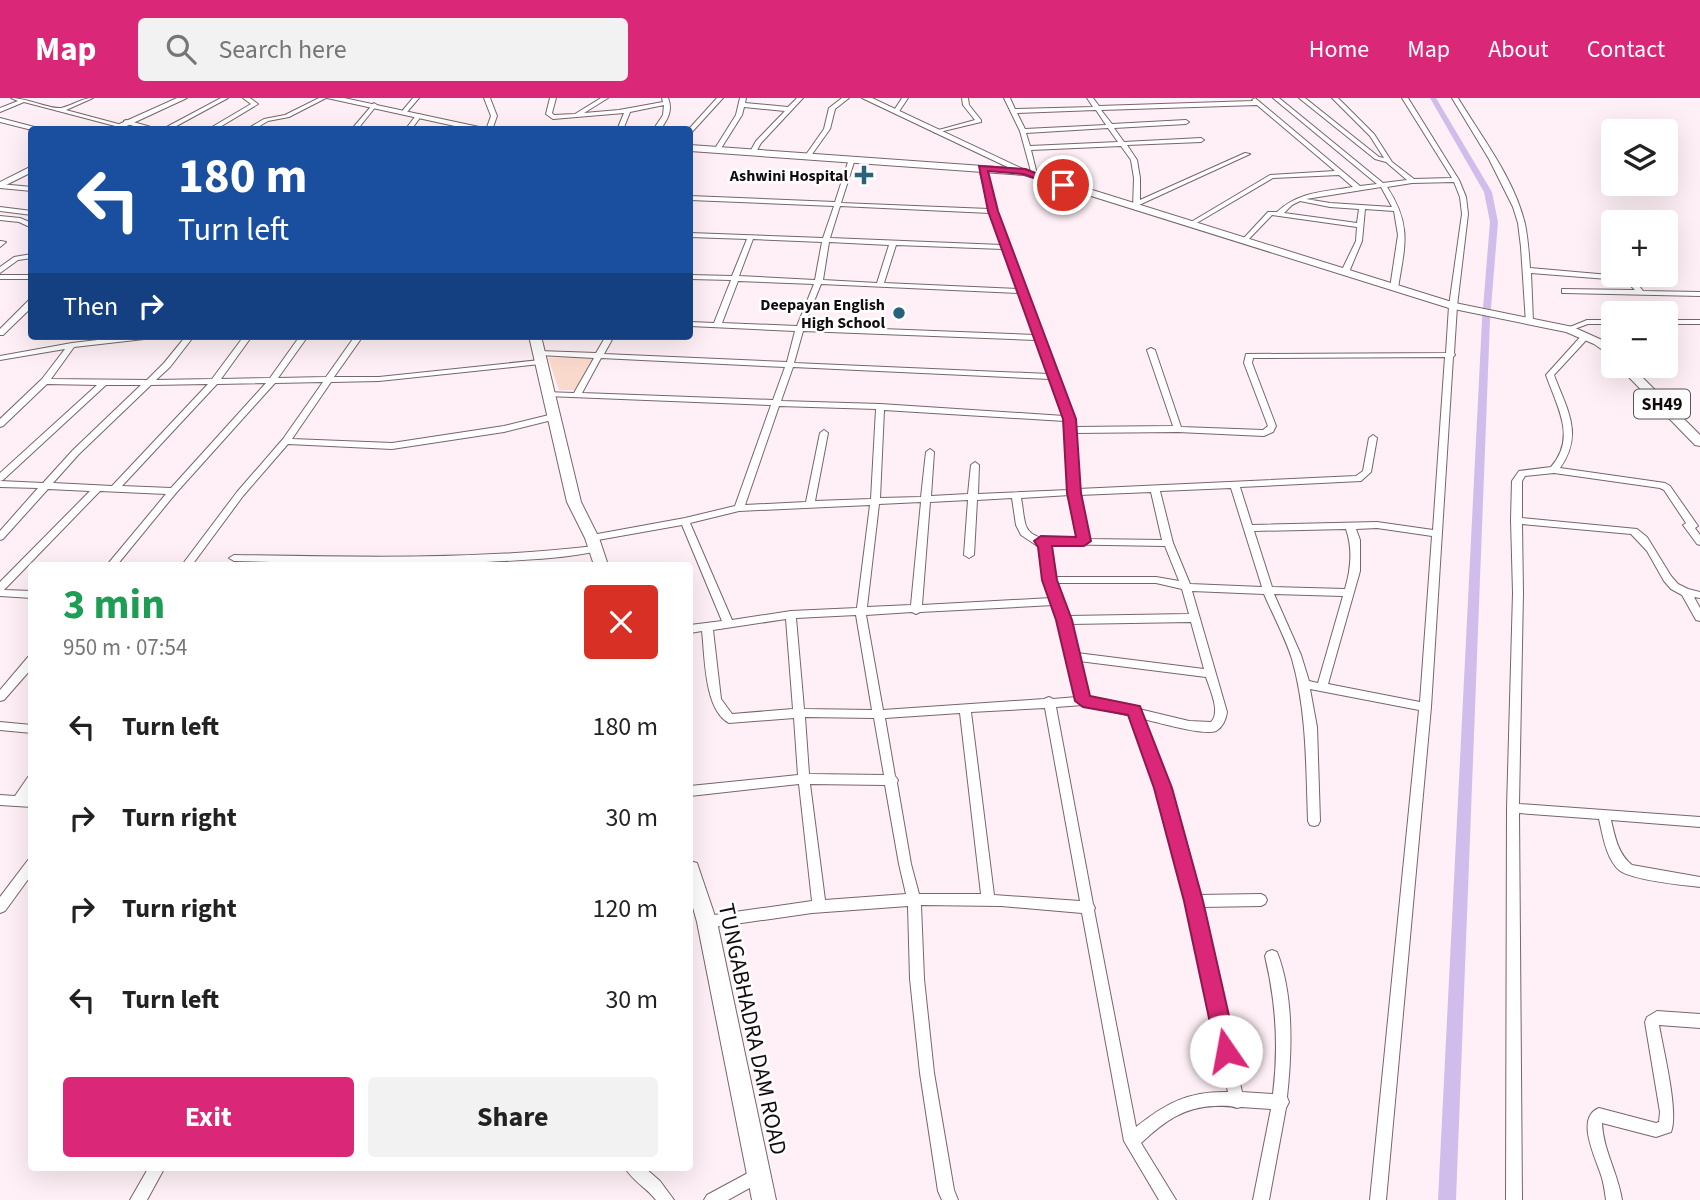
<!DOCTYPE html>
<html lang="en">
<head>
<meta charset="utf-8">
<style>
  :root { --surface:#fff; --page:#f2f2f2; --text:#222; --muted:#767676; --accent:#db2777 }
  body { margin:0; font-family:"Source Sans 3",sans-serif; background:var(--page); color:var(--text); height:100vh; display:flex; flex-direction:column; font-size:26px; white-space:nowrap }
  * { box-sizing:border-box; margin:0 }
  p { font-size:23px; color:var(--muted) }
  .icon { flex:none; width:38px; height:38px; fill:none; stroke:currentColor; stroke-width:2; stroke-linecap:round; stroke-linejoin:round }
  .map { position:relative; flex:1; overflow:hidden }
  .drawer { position:absolute; left:28px; top:464px; width:665px; height:609px; display:flex; flex-direction:column; background:var(--surface); border-radius:7px; box-shadow:0 7px 28px #0002 }
  .drawer>* { flex:none }
  .guide { position:absolute; left:28px; top:28px; width:665px; height:214px; border-radius:7px; box-shadow:0 7px 28px #0002; background:#1a4fa0; color:#fff; overflow:hidden }
  .buttons { position:absolute; left:1601px; top:21px; display:grid; gap:14px }
  .buttons a { display:grid; place-items:center; width:77px; height:77px; border-radius:7px; background:var(--surface); box-shadow:0 7px 28px #0002; font-size:35px }
  .pin { position:absolute; display:grid; place-items:center; width:60px; height:60px; color:#fff; margin:-30px; border:4px solid #fff; border-radius:50%; box-shadow:0 2px 7px #0007 }
  .me { position:absolute; width:77px; margin:-38px; rotate:348deg; stroke-linejoin:round; filter:drop-shadow(0 0 5px #0008) }
  .turn { display:flex; align-items:center; gap:24px; height:147px; padding:0 35px; font-size:32px }
  .turn .icon { width:91px; height:91px; stroke-width:2.5 }
  .turn b { display:block; font-size:49px; line-height:60px }
  .then { display:flex; align-items:center; height:66px; padding:0 35px; background:#0003; gap:14px; font-size:26px }
  .round { display:grid; place-items:center; flex:none; width:74px; height:74px; border-radius:7px; background:var(--page) }
  .summary { display:flex; align-items:center; justify-content:space-between; height:119px; padding:0 35px }
  h1 { font-size:42px; font-weight:700; line-height:52px; color:#1e9e55 }
  .primary-button { display:flex; gap:14px; margin-top:auto; padding:14px 35px }
  .primary-button a { flex:1; height:80px; border-radius:7px; background:var(--accent); color:#fff; font-size:28px; font-weight:700; line-height:80px; text-align:center }
  .primary-button a+a { background:var(--page); color:var(--text) }
  ul { padding:0; list-style:none }
  li { display:flex; align-items:center; gap:21px; height:91px; padding:0 35px }
  li div { flex:1 }
  li b { display:block; font-size:26px }
  li em { font-style:normal }
  header { display:flex; align-items:center; gap:42px; box-sizing:border-box; height:98px; padding:0 35px; background:var(--accent); color:#fff }
  header strong { font-size:33px }
  nav { display:flex; gap:38px; margin-inline-start:auto; font-size:24px }
  .search { width:490px; height:63px; background:var(--page); display:flex; align-items:center; gap:18px; box-sizing:border-box; padding:0 24px; border-radius:7px; color:var(--muted); font-size:26px }
  .map>svg:first-child { display:block }
  .green { fill:#fad9cd }
  .lines { fill:none; stroke-linecap:round; stroke-linejoin:round }
  .canal { fill:#d0bdeb; fill-rule:evenodd }
  .street-casing { stroke:#78656c; stroke-width:2 }
  .secondary-casing { stroke:#78656c; stroke-width:2 }
  .primary-casing { stroke:#78656c; stroke-width:2 }
  .street { fill:#fff; fill-rule:evenodd }
  .secondary { fill:#fff; fill-rule:evenodd }
  .primary { fill:#fff; fill-rule:evenodd }
  .route { fill:#db2777; stroke:#8e194d; stroke-width:2 }
  .poi-dot { fill:#29627b; stroke:#fff; stroke-width:2.5 }
  .labels { text-anchor:middle; stroke-width:5; stroke-linejoin:round; paint-order:stroke }
  .far-poi-label { font-size:16px; font-weight:bold; fill:#130c0e; stroke:#fff; text-anchor:end }
  .shield { fill:#fff; stroke:#5a5556; stroke-width:2 }
  .shield-label { font-size:18px; font-weight:bold; fill:#130c0e }
  .near-street-label { font-size:23px; fill:#130c0e; stroke:#fff }
</style>
</head>
<body>
<header>
<strong>Map</strong>
<div class="search"><svg class="icon" aria-label="search" viewBox="0 0 24 24"><circle cx="10" cy="10" r="6"/><path d="M15 15l6 6"/></svg>Search here</div>
<nav><a>Home</a><a>Map</a><a>About</a><a>Contact</a></nav>
</header>
<div class="map">
<svg width="1700" height="1102" viewBox="0 0 1700 1102">
  <rect width="100%" height="100%" fill="#fef0f6"/>
  <!-- green -->
  <path class="green" d="M594 258 575 292H559L548 260Z"/>
  <g class="lines">
    <!-- canal -->
    <path class="canal" d="M1430 0H1436L1492 94 1498 124 1490 222 1456 1102H1438L1482 222 1490 124 1484 94Z"/>
    <defs>
      <path id="street" d="M11 0C26 0 50 11 61 10 72 8 81 0 93 0L66 12 122 27 119 29 24 4 0 14V10L18 3Z
        M221 0H228L169 32H161Z
        M243 0H250L258 6 215 32H207L251 6Z
        M319 0H326L289 19 268 23 253 32H245L264 21 285 17Z
        M413 0H419L407 14H403V12Z
        M484 0H490L497 18 492 32H486L491 18Z
        M550 0H556L552 15 554 17 575 16 601 0H608L584 15 619 12 663 4 662 0H668C673 12 668 21 660 32H653L663 17 664 7 630 14 623 32H617L624 15 553 21 546 16Z
        M717 0H723L692 34 690 35 688 32Z
        M740 0H746L745 5 788 9 797 0H803L761 45 756 54 753 56 750 54 756 43 785 13 744 9 742 17 720 52 715 53 714 52 736 17Z
        M842 0H849L835 11 830 31 810 59H806L805 58 824 31 829 10Z
        M902 0H908L898 15H894L893 14Z
        M962 0H968L969 7 981 22V24L935 35V33L975 22 963 7Z
        M1004 0H1010L1015 11 1093 9 1087 0H1093L1099 8 1253 3 1252 2 1255 0 1360 88 1377 86 1273 0H1279L1383 85 1407 82 1386 64 1375 61 1299 0H1305L1379 59 1384 60 1370 38 1332 0H1338L1374 36 1392 64 1414 81 1452 80 1402 0H1408L1459 82 1466 99 1468 116 1457 208 1454 255 1455 257 1453 259 1431 609 1386 1102H1370L1419 612 1310 591 1317 629 1320 723 1318 727 1314 728 1310 727 1308 723C1306 668 1307 614 1292 561 1285 539 1273 517 1264 496L1192 493 1227 614C1226 621 1223 629 1216 633 1203 638 1157 624 1143 621L1169 690 1198 797 1261 796 1265 798 1267 802 1265 806 1261 808 1201 809 1242 994 1273 996C1279 949 1276 904 1265 858L1267 854 1272 852 1277 854C1294 897 1292 954 1287 999L1289 1004 1286 1010 1269 1102H1253L1271 1011 1241 1009 1237 1010C1230 1007 1223 1008 1215 1008 1183 1009 1164 1024 1141 1045L1176 1102H1159L1124 1043 1082 815 1001 808 921 807 924 881 934 975 954 1092 958 1102H942L938 1093 920 975 910 881 908 808 812 815 707 830 702 828 701 824 702 820 707 818 812 803 799 686 690 698V688L798 677 794 620 729 625C704 612 705 558 702 533L690 535V527L722 523 682 427 592 443 587 440 592 437 685 420 735 408 771 307 547 298 543 296 544 294 574 295 594 260 539 257 535 255 539 253 596 255 606 238H614L604 256 787 264 795 233 690 228V224L714 225 731 182 690 181V177L732 178 747 141 690 139V135L823 140 834 108 690 102V98L835 104 849 61 852 59 855 61 841 105 989 111 979 70 984 69 996 113 1073 321 1074 329 1173 328 1147 252 1151 250 1155 252 1181 329 1263 332 1268 328 1244 265 1246 256 1446 255 1449 208 1462 116 1460 99 1454 84 1412 85 1387 89C1412 127 1405 147 1398 190L1394 192 1390 190 1398 137 1394 113 1365 111 1362 143 1349 174 1345 176 1341 174 1356 143 1357 129 1272 117 1247 143 1242 142 1268 114H1277C1300 93 1324 94 1353 89L1339 77 1273 80 1195 126H1191V124L1270 77 1335 73 1257 7 1101 12 1112 26 1186 22 1189 24 1186 26 1114 30 1124 44 1201 40 1204 42 1201 44 1127 47 1137 62 1140 80V102L1245 55 1250 56 1139 107V110L1136 112 1133 110 1134 80 1131 62 1121 48 1031 52 1037 76 1032 77 1020 33ZM1096 12 1106 27 1025 31 1017 15ZM1108 30 1118 44 1030 48 1026 35ZM1381 89 1392 109 1330 105 1306 101ZM1300 103 1330 109 1359 111 1357 125 1284 115 1292 107ZM840 108 990 115 1002 147 830 140ZM753 141 822 144 815 182 739 178ZM829 144 889 147 877 185 823 182ZM896 147 1003 151 1018 191 884 185ZM738 183 814 186 797 228 722 225ZM821 186 1019 195 1035 237 804 228ZM803 233 1036 242 1049 276 794 265ZM1445 259 1433 432 1377 424 1252 427 1240 389 1361 383 1371 374 1377 340 1373 337 1369 340 1363 373 1356 378 1078 391 1074 335 1178 334 1264 338 1273 334 1276 328 1252 265 1253 260ZM601 260 785 269 773 302 582 295ZM793 269 1050 281 1064 318 880 306 781 303ZM779 308 876 311 871 401 815 403 828 335 824 332 820 335 806 404 745 407ZM884 312 1065 323 1069 392 978 396 979 367 975 364 971 367 968 396 931 398 934 354 930 351 926 354 921 399 880 400ZM1231 390 1262 489 1190 486 1173 445 1160 393ZM1151 394 1162 442 1088 441 1079 397ZM1070 397 1079 440C1063 440 1033 446 1026 428 1023 419 1023 409 1021 400ZM1012 400 1016 427 1021 437 1039 449 1045 482 1051 500 922 507 930 404 968 402 964 457 969 460 974 457 977 402ZM921 404 911 507 867 509 879 406ZM870 407 857 510 791 513 732 522 690 425 739 413ZM1377 430 1432 438 1420 604 1328 586 1360 473V442L1356 431ZM1346 431C1353 451 1351 471 1345 491L1272 489 1254 433ZM1048 446 1165 448 1179 483 1156 479H1054ZM1056 485H1156L1182 491 1189 516 1068 518ZM1274 496 1343 498 1318 585 1309 583 1301 557ZM1054 507 1059 522 1077 599 1053 601 1049 599 1044 601 883 612 866 517 912 514 916 516 920 514ZM856 517 872 612 804 611 796 520ZM786 521 793 611 732 616 721 601 713 532ZM1191 524 1204 571 1077 555 1070 526ZM1079 563 1206 579C1210 592 1221 614 1211 624L1189 623 1139 611 1134 608 1130 609 1088 600ZM1083 607 1131 618 1157 690 1187 803 1228 994C1189 993 1166 1005 1136 1029L1094 812 1095 810 1093 806 1056 609ZM1045 610 1080 803 994 797 971 614ZM960 615 981 796H919L911 766 897 685 898 682 895 678 885 620ZM805 619 874 620 884 677 809 676ZM810 686 885 687 899 766 906 796 825 802Z
        M1452 0H1458C1482 40 1514 80 1525 126 1528 141 1529 156 1530 170L1621 178 1634 181 1643 193 1700 194V198L1565 195H1562V191L1635 192 1628 185 1620 182 1531 175 1533 223 1526 225 1521 149 1518 125 1513 109 1489 61Z
        M374 5 377 7 357 32H351Z
        M417 16 422 17 411 32H405Z
        M0 20 42 31 43 32H32L0 24Z
        M126 22 158 31 159 32H147L124 25V23Z
        M0 86 32 89V93L0 90Z
        M0 109 32 113V117L0 113Z
        M0 118 20 120 32 125V130L19 124 0 122Z
        M1 143 6 144 0 149V143Z
        M32 156V160L18 162 0 175V169L14 159Z
        M0 177H32V181H0Z
        M29 202H32V209L3 237H0V231Z
        M1587 222H1614V226H1588L1569 233 1565 231Z
        M1666 222H1700V226H1666Z
        M1583 236H1586L1590 238 1554 277C1567 312 1584 336 1560 370L1665 385 1670 388 1698 428 1695 430 1700 437V447L1697 446 1683 427 1686 425 1664 392 1660 390 1554 375 1525 378 1522 383V420L1637 431 1647 439 1671 478 1678 486 1688 491 1700 494V500L1694 499 1700 510V523L1696 522 1682 497 1671 491 1664 483 1647 453 1631 436 1522 426 1523 495 1519 706 1700 719V729L1611 722C1615 739 1618 756 1632 767L1700 779V789C1683 787 1630 782 1619 772 1606 760 1603 738 1599 721L1519 715 1522 1102H1506L1507 710 1513 495 1511 422 1512 383 1519 373 1551 369C1577 339 1557 309 1546 277Z
        M132 238H157L153 240 74 249 51 281 147 282 164 265 186 238H194L170 269 156 282 212 281 244 238H252L221 281 270 280 300 238H308L278 280 326 279 355 238H363L334 279H379L540 262 544 264 540 266 379 283 331 284 292 341 392 345 504 328 553 316 557 319 556 321 504 334 392 351 288 346 243 398 192 467H182L237 394 283 341 323 284 275 285 176 395 117 467H107L166 396 100 393 4 492 32 493V500L0 498V484L90 393 48 391 3 441 0 442V433L38 390 0 389V383L43 385 73 352 141 287H106L3 382 0 383V375L97 287 47 286 3 328 0 329V321L42 281 65 251 0 262V258L72 245ZM266 285 171 390 122 388 217 286ZM208 286 112 388 53 385 79 356 151 287Z
        M595 448 600 451 598 453C562 461 523 462 486 464 402 468 318 465 234 463L229 460 234 457C355 459 475 462 595 448Z
        M32 558V570L4 602 0 603V592L28 559Z
        M0 624 32 627V635L0 632Z
        M32 677V693L28 699H32V709L0 707V697L15 698 28 679Z
        M32 761V776L5 813 0 815V799L28 762Z
        M1657 913 1700 916V930L1659 927C1663 951 1679 1014 1671 1034L1656 1039 1602 1025C1603 1052 1618 1075 1622 1102H1606C1605 1095 1604 1087 1602 1080 1597 1062 1574 1020 1599 1010L1656 1025 1659 1024 1660 1014 1645 924 1647 919Z
        M149 1069H165L147 1102H130Z
        M625 1069H644L660 1083 674 1102H656C647 1090 631 1082 625 1069Z
        M759 1069 764 1072 767 1077 764 1082 728 1102H704L707 1097Z"/>
      <path id="secondary" d="M177 0H187L118 32H106Z
        M862 0H872L1029 74 1022 76Z
        M32 68V74L0 90V84Z"/>
      <path id="primary" d="M327 0H344L493 32H473Z
        M690 47 1025 71 1455 205 1573 229 1602 242 1614 251V260L1594 246 1566 234 1449 210 1024 77 690 53Z
        M529 238H541L581 404 599 440 608 467H594L585 440 567 404Z
        M1618 268H1631L1700 337V348L1695 347Z
        M690 763 697 765 699 771 717 824 776 1102H752L697 824 690 799Z"/>
    </defs>
    <!-- street casing -->
    <use href="#street" class="street-casing"/>
    <!-- secondary casing -->
    <use href="#secondary" class="secondary-casing"/>
    <!-- primary casing -->
    <use href="#primary" class="primary-casing"/>
    <!-- street -->
    <use href="#street" class="street"/>
    <!-- secondary -->
    <use href="#secondary" class="secondary"/>
    <!-- primary -->
    <use href="#primary" class="primary"/>
  </g>
  <!-- route -->
  <path class="route" d="M979 68 1025 71 1068 87 1063 90 1023 76 988 73 998 113 1076 321 1081 395 1091 443 1084 448H1052L1057 482 1072 522 1090 598 1140 608 1172 690 1203 803 1237 953 1234 960 1226 963 1219 960 1216 953 1184 803 1154 690 1128 617 1083 609 1075 603 1056 522 1042 482 1038 449 1034 443 1041 438 1076 439 1067 395 1063 321 988 113Z"/>
  <!-- markers -->
  <g class="poi-dot">
    <path d="M860.5 66.5h7v7h7v7h-7v7h-7v-7h-7v-7h7z"/>
    <circle cx="899" cy="215" r="7"/>
  </g>
  <g class="labels">
    <!-- far-poi labels -->
    <g class="far-poi-label">
      <text x="848" y="83">Ashwini Hospital</text>
      <text x="885" y="212">Deepayan English<tspan x="885" dy="18">High School</tspan></text>
    </g>
    <!-- shield labels -->
    <rect class="shield" x="1634" y="291.5" width="56" height="29" rx="5"/>
    <g class="shield-label">
      <text x="1662" y="312">SH49</text>
    </g>
    <!-- near-street labels -->
    <g class="near-street-label">
      <text transform="translate(753 931) rotate(78)" y="8">TUNGABHADRA DAM ROAD</text>
    </g>
  </g>
</svg>
<div class="buttons">
<a><svg class="icon" aria-label="layers" viewBox="0 0 24 24"><path d="M12 4l9 5-9 5-9-5zM3 14l9 5 9-5"/></svg></a>
<a>+</a>
<a>−</a>
</div>
<div class="pin" style="left:1063px;top:87px;background:#d93025"><svg class="icon" aria-label="arrive" viewBox="0 0 24 24"><path d="M6 21V4h12l-3 4 3 4H6"/></svg></div>
<svg class="me" style="left:1226px;top:953px" viewBox="-20 -20 40 40"><circle r="19" fill="#fff"/><path d="M0-13L10 11 0 6-10 11z" fill="#db2777"/></svg>
<div class="guide">
<div class="turn"><svg class="icon" aria-label="left" viewBox="0 0 24 24"><path d="M17 20v-9H6M10 6l-5 5 5 5"/></svg><div><b>180 m</b>Turn left</div></div>
<div class="then">Then<svg class="icon" aria-label="right" viewBox="0 0 24 24"><path d="M7 20v-9h11M14 6l5 5-5 5"/></svg></div>
</div>
<section class="drawer">
<div class="summary"><div><h1>3 min</h1><p>950 m · 07:54</p></div><a class="round" style="background:#d93025;color:#fff"><svg class="icon" aria-label="close" viewBox="0 0 24 24"><path d="M6 6l12 12M18 6L6 18"/></svg></a></div>
<ul>
<li><svg class="icon" aria-label="left" viewBox="0 0 24 24"><path d="M17 20v-9H6M10 6l-5 5 5 5"/></svg><div><b>Turn left</b></div><em>180 m</em></li>
<li><svg class="icon" aria-label="right" viewBox="0 0 24 24"><path d="M7 20v-9h11M14 6l5 5-5 5"/></svg><div><b>Turn right</b></div><em>30 m</em></li>
<li><svg class="icon" aria-label="right" viewBox="0 0 24 24"><path d="M7 20v-9h11M14 6l5 5-5 5"/></svg><div><b>Turn right</b></div><em>120 m</em></li>
<li><svg class="icon" aria-label="left" viewBox="0 0 24 24"><path d="M17 20v-9H6M10 6l-5 5 5 5"/></svg><div><b>Turn left</b></div><em>30 m</em></li>
</ul>
<div class="primary-button"><a>Exit</a><a>Share</a></div>
</section>
</div>
</body>
</html>
